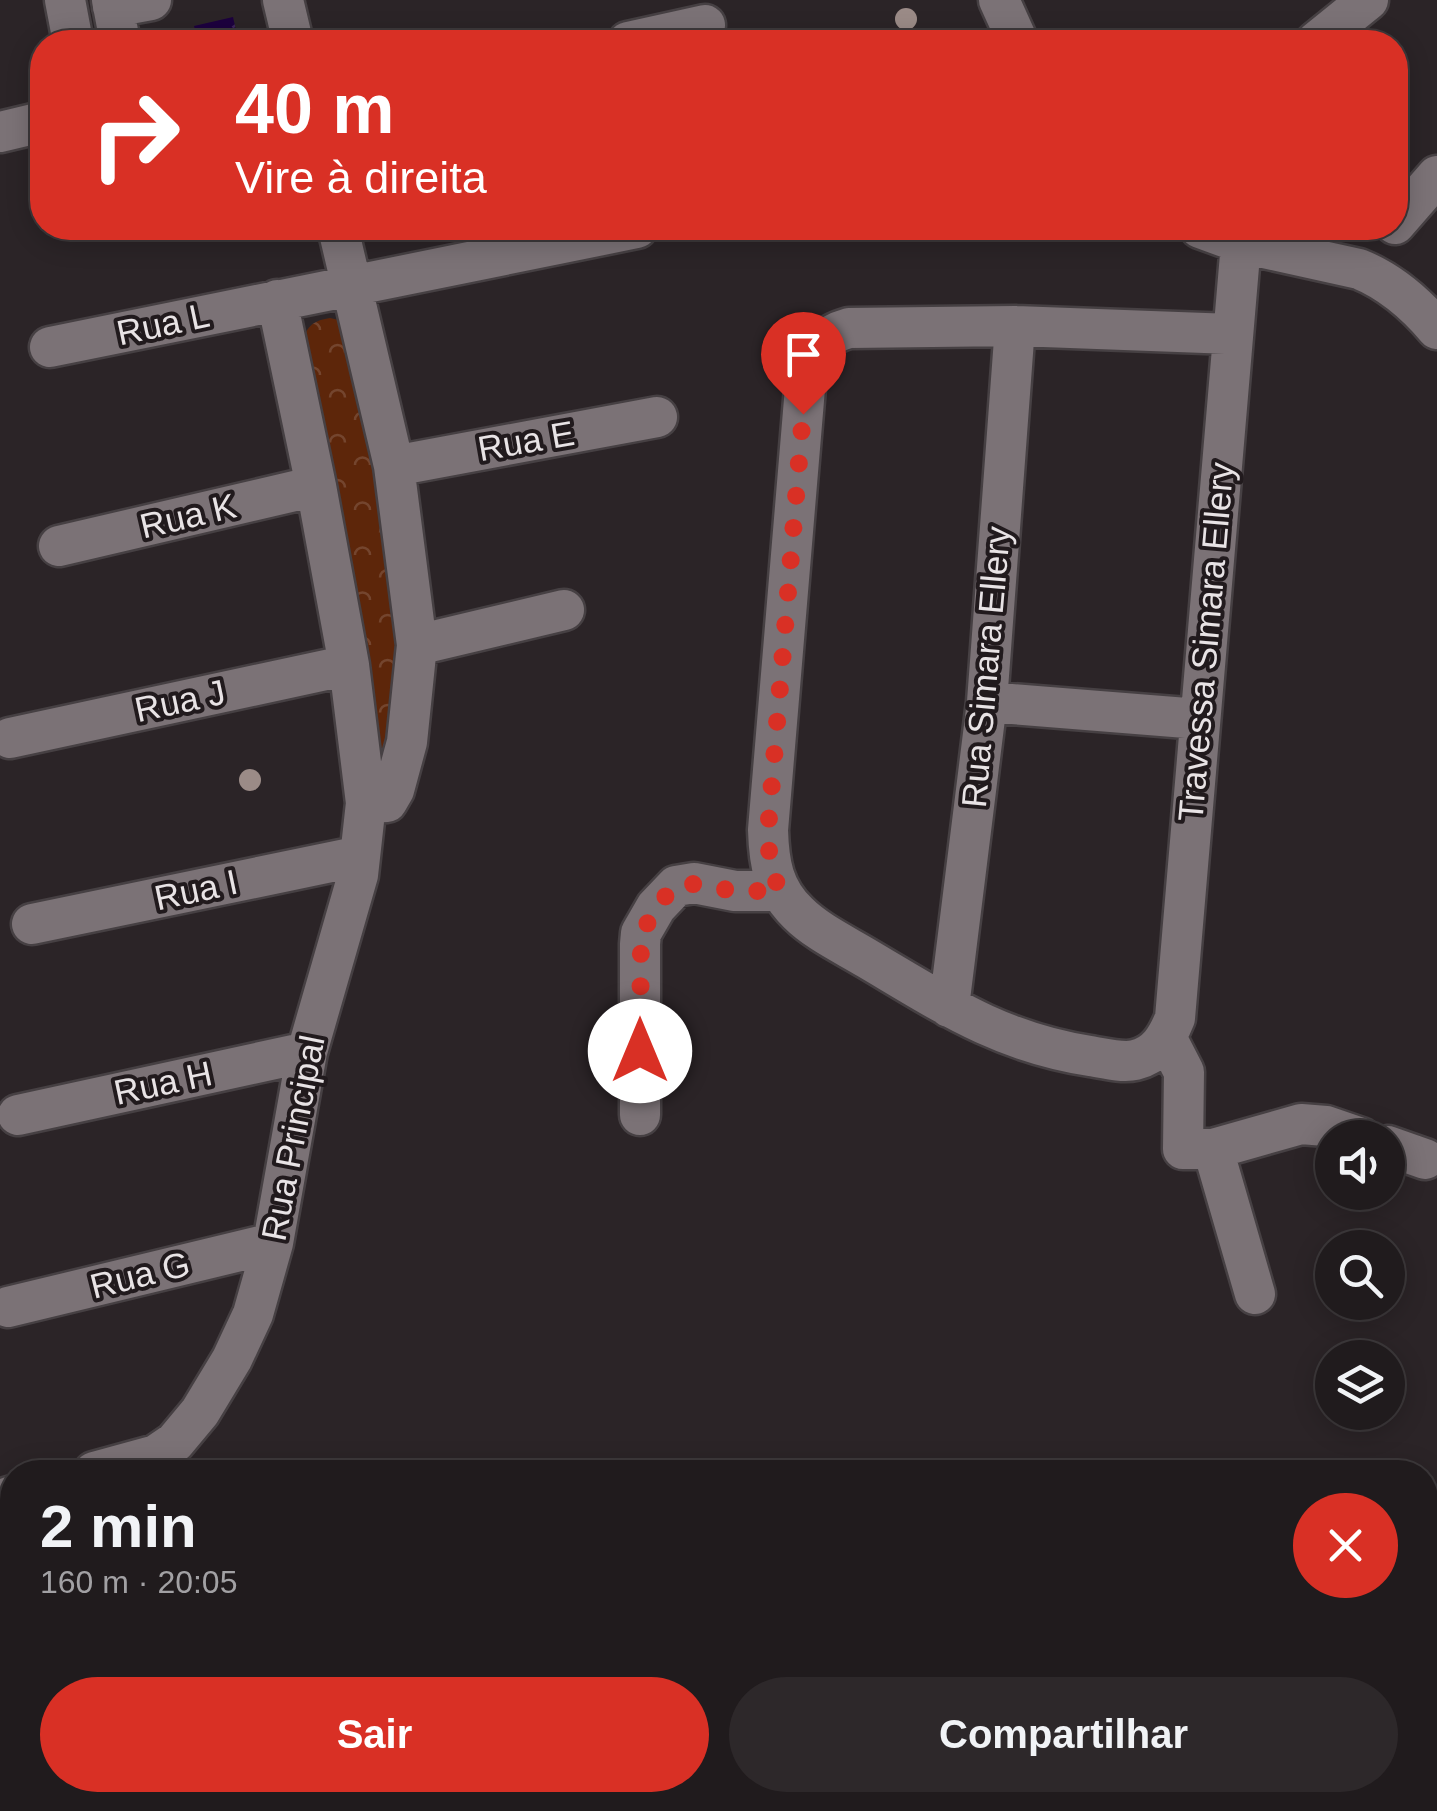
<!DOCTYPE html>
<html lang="pt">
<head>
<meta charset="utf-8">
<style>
  :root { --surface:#201b1d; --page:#2d282a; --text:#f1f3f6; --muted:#a2a1a4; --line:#3d393b; --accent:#d93025 }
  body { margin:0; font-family:Arial,sans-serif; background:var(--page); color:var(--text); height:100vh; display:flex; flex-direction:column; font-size:38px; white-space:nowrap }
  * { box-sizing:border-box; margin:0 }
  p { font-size:32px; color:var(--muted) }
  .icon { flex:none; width:55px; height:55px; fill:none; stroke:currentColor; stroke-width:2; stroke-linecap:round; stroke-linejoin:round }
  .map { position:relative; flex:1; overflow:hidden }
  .details { position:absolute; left:0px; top:1460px; width:1438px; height:352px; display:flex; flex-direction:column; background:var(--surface); border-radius:40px 40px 0 0; box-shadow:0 5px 25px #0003,0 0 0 2px var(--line) }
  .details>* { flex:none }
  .guide { position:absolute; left:30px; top:30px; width:1378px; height:210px; border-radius:40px; box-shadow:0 5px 25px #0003,0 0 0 2px var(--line); background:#d93025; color:#fff; overflow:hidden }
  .controls { position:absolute; left:1315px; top:1120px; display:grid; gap:20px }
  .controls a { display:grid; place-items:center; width:90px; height:90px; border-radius:50%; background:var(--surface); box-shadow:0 5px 25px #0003,0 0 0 2px var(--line); font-size:50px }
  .pin { position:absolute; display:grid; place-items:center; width:85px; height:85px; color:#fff; margin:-102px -42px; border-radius:50% 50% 50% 0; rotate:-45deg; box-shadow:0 0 10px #0007 }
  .pin .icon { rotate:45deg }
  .me { position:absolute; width:110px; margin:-55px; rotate:0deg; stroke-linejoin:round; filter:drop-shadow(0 0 8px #0008) }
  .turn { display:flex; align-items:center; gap:35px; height:210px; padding:0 40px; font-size:45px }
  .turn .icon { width:130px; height:130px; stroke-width:2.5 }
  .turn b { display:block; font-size:70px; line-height:85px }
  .round { display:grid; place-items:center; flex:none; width:105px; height:105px; border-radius:52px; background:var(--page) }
  .headline { display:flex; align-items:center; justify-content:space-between; height:170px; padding:0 40px }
  h1 { font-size:60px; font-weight:700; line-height:75px }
  .cta { display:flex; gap:20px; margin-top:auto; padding:20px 40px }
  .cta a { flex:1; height:115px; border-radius:60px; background:var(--accent); color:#fff; font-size:40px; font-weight:700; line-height:115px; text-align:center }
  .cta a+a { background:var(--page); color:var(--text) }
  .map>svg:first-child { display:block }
  .park { fill:url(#park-crowns) }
  .water { fill:url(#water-ripples) }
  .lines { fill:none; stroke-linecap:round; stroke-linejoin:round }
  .minor-casing { stroke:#464043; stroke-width:45 }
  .minor { stroke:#7b7276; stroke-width:40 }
  .tree { fill:#9b8b87 }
  .route { stroke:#d93025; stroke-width:18; stroke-dasharray:0 32.4 }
  .labels { text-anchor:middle; stroke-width:8; stroke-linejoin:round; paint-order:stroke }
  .street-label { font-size:35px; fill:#e8e3e5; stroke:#211a1d }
</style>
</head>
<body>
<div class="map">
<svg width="1437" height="1811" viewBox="0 0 1437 1811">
  <defs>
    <pattern id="park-crowns" width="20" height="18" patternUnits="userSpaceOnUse" patternTransform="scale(2.5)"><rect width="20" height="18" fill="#5d260a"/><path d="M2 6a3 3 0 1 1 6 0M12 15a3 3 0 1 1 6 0" fill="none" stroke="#74452e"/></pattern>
    <pattern id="water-ripples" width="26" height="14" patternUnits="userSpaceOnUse" patternTransform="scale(2.5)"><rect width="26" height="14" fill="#1c003e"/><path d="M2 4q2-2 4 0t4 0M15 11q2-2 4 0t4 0" fill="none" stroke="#3d255a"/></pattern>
  </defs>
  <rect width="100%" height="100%" fill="#2b2427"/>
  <!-- park -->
  <path class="park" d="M330 318 343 321 397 571 401 696 383 756 377 753 300 349C305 330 309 321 330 318Z"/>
  <!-- water -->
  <path class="water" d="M233 17 236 30 224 42H198L194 26Z"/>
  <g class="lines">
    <defs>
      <path id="minor" d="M65 0 73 42
        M112 0 120 42
        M283 0 293 42
        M999 0 1018 42
        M113 7 151 0
        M628 42 705 25
        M1316 42 1368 0
        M0 132 42 122
        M1395 224 1437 176
        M338 228 394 466 417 645 407 742 394 790 387 802 366 803
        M1200 228 1241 243 1359 269C1391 282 1415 303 1437 329
        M1232 334 1015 326 849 328C823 335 812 350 806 376L768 830C769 863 773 889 798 913 817 932 845 945 868 959 944 1004 1000 1042 1090 1056 1103 1058 1122 1063 1135 1060 1157 1055 1167 1038 1175 1018L1241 243
        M50 347 637 228
        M394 466 657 417
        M59 546 316 486
        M417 645 564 610
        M987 702 1199 719
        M10 738 349 665
        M32 924 360 856
        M949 1007 987 702 1015 326
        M1167 1039 1184 1072 1183 1149H1213L1301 1124 1326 1126 1361 1138
        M18 1115 307 1052
        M640 1115V944L641 933 656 907 676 886 694 883 735 891H780
        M1388 1146 1425 1159
        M1213 1149 1255 1294
        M8 1307 273 1243
        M94 1472 156 1455 175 1442 200 1412 232 1359 253 1314 273 1243 307 1052 358 875 366 803 349 665 316 486 277 300
        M0 1500 12 1496
        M455 1800 458 1811"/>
    </defs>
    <!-- minor casing -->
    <use href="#minor" class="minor-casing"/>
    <!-- minor -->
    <use href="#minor" class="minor"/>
  </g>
  <!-- trees -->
  <g class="tree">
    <circle cx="906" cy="19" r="11"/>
    <circle cx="250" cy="780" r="11"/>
  </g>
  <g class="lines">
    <!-- route -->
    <path class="route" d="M640 1051 641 933 669 891 687 883 735 891H780L770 867 768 830 803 414"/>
  </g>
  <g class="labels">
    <!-- street labels -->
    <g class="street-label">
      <text transform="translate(163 324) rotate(-12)" y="12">Rua L</text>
      <text transform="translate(526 441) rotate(-10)" y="12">Rua E</text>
      <text transform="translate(188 516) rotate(-13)" y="12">Rua K</text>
      <text transform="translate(1206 642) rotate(-85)" y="12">Travessa Simara Ellery</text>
      <text transform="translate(986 667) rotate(-85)" y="12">Rua Simara Ellery</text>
      <text transform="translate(180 701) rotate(-12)" y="12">Rua J</text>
      <text transform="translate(196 890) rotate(-12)" y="12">Rua I</text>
      <text transform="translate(163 1083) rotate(-12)" y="12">Rua H</text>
      <text transform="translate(293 1138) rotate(-79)" y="12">Rua Principal</text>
      <text transform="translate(140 1275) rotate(-14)" y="12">Rua G</text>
    </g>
  </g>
</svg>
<div class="controls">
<a><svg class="icon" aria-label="sound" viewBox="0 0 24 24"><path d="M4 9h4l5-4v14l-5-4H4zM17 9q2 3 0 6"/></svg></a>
<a><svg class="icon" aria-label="search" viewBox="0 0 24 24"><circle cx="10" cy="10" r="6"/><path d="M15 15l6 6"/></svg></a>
<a><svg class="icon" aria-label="layers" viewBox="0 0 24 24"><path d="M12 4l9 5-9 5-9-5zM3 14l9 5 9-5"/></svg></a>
</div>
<div class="pin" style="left:803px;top:414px;background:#d93025"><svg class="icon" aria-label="arrive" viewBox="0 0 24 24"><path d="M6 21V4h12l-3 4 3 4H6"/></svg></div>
<svg class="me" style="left:640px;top:1051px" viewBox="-20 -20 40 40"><circle r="19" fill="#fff"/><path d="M0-13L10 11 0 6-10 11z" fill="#d93025"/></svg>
<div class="guide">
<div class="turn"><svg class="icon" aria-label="right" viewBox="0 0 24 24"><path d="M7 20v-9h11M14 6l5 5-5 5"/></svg><div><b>40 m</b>Vire à direita</div></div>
</div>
<section class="details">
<div class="headline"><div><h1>2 min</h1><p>160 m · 20:05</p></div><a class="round" style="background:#d93025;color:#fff"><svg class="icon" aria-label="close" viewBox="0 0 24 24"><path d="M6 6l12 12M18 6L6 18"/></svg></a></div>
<div class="cta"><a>Sair</a><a>Compartilhar</a></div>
</section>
</div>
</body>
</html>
